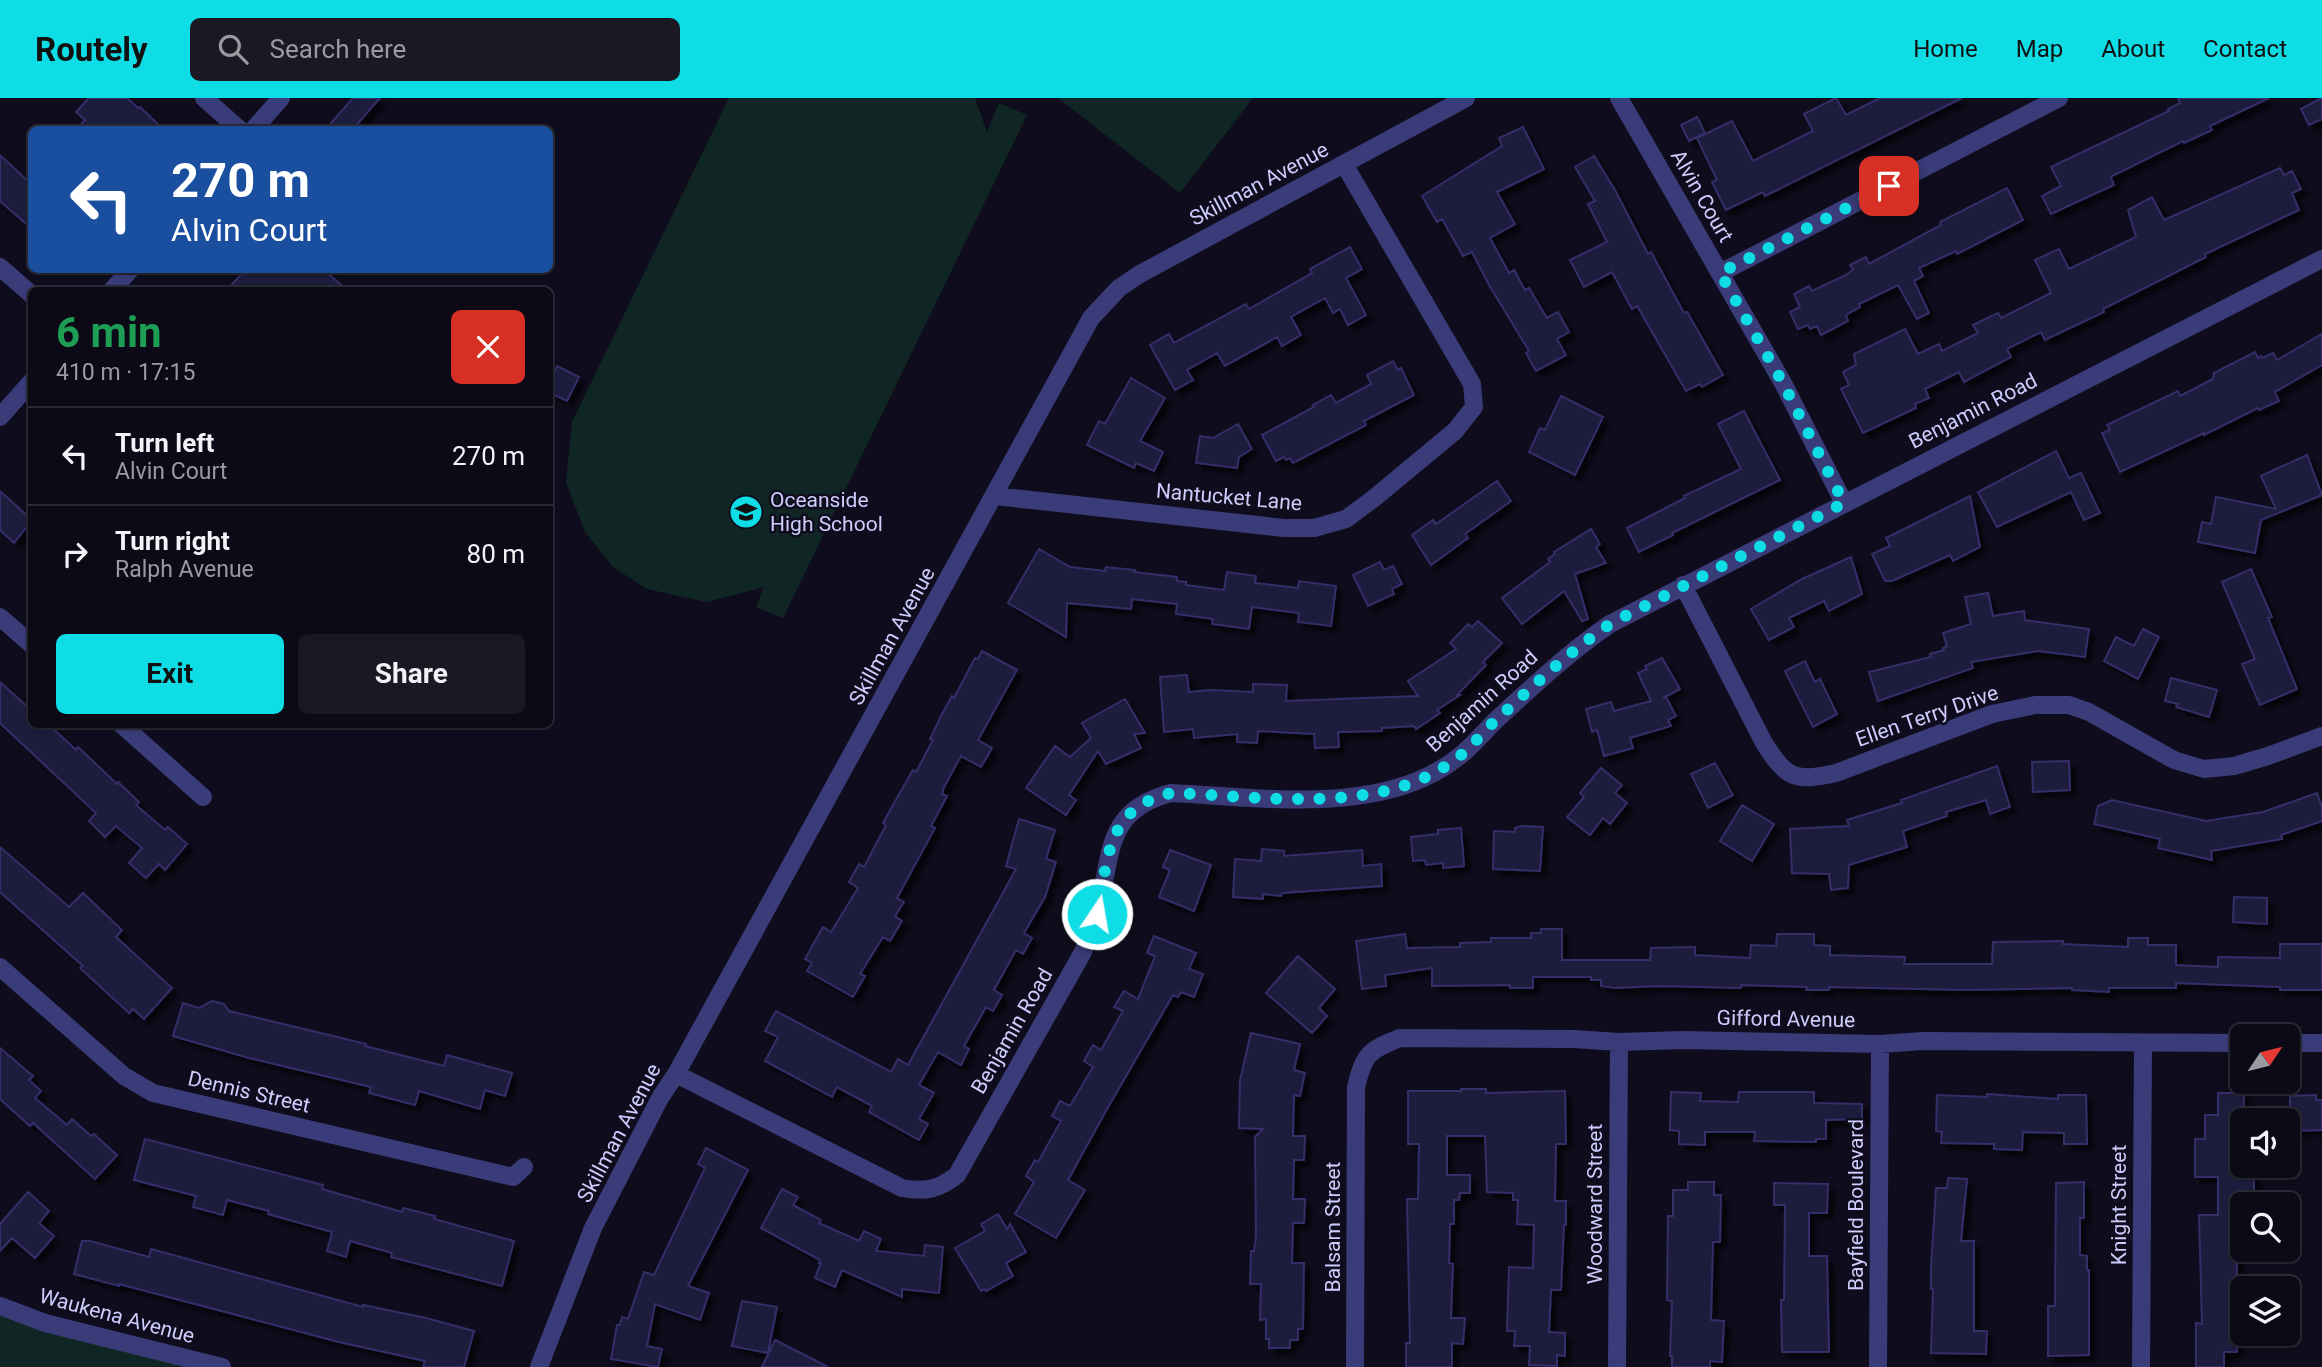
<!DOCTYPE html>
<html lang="en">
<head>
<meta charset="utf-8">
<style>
  :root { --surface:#0b0a16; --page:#191823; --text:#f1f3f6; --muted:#9a9aa1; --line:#2b2b35; --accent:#0edde6 }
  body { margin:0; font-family:Roboto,sans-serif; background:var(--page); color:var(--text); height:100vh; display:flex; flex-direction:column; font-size:26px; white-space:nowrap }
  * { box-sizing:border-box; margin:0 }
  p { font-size:23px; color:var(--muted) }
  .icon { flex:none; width:38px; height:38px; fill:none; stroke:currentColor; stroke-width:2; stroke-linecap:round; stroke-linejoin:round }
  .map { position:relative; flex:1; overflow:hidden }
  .details { position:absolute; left:28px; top:189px; width:525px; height:441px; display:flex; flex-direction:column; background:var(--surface); border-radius:10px; box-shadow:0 2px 5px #0004,0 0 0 2px var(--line) }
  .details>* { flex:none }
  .hud { position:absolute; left:28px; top:28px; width:525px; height:147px; border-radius:10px; box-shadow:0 2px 5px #0004,0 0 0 2px var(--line); background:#1a4fa0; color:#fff; overflow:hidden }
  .needle { width:46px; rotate:55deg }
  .fabs { position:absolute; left:2230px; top:926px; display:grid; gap:14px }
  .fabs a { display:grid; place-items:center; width:70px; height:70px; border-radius:10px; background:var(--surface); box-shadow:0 2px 5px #0004,0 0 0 2px var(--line); font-size:35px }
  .pin { position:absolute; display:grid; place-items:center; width:60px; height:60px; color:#fff; margin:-30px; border-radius:14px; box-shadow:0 4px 10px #0006 }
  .me { position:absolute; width:77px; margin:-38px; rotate:12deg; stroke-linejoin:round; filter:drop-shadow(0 0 5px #0008) }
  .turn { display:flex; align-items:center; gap:24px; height:147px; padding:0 28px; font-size:32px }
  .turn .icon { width:91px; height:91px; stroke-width:2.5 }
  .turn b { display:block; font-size:49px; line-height:60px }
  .round { display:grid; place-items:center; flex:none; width:74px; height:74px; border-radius:10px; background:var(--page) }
  .headline { display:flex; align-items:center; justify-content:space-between; height:119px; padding:0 28px }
  h1 { font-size:42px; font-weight:700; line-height:52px; color:#1e9e55 }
  .button { display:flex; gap:14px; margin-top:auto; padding:14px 28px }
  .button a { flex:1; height:80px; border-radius:10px; background:var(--accent); color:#111; font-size:28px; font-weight:700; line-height:80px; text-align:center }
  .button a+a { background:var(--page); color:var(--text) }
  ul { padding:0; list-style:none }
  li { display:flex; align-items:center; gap:21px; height:98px; padding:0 28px; border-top:2px solid var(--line) }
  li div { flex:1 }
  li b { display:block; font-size:26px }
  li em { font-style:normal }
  header { display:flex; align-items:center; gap:42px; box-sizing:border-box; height:98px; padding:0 35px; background:var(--accent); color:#111 }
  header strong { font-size:33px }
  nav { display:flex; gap:38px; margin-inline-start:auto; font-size:24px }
  .search { width:490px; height:63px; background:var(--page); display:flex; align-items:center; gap:18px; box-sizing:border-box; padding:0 24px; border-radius:10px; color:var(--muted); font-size:26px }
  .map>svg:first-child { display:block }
  .green { fill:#102624 }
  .building { fill:#1f1a3d; stroke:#362d67; stroke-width:2; filter:url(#shadow) }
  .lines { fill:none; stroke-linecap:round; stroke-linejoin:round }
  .minor { stroke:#3a3c79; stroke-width:18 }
  .route { stroke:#0edde6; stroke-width:12; stroke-dasharray:0 21.6 }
  .labels { text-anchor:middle; stroke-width:5; stroke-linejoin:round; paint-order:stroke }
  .street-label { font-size:21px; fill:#ceccfc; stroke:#0f0d1d }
  .poi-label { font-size:21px; fill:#ceccfc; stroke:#0f0d1d; text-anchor:start }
</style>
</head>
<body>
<header>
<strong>Routely</strong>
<div class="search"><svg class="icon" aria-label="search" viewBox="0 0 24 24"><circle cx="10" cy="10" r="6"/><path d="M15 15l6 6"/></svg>Search here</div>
<nav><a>Home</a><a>Map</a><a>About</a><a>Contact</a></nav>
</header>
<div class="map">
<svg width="2322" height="1269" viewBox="0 0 2322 1269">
  <defs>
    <filter id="shadow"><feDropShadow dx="6" dy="6" stdDeviation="2" flood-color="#0009"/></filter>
  </defs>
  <rect width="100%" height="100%" fill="#0f0d1d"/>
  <!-- green -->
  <path class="green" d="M729 0H975L987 34 999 5 1027 17 783 520 756 509 764 489 707 504 647 491 613 469 585 434 566 384 572 324Z
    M1058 0H1253L1180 95Z
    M0 1216 214 1269H0Z"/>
  <!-- building -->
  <path class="building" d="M89 0H127L138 10 140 9 164 32H76L85 22 76 14Z
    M353 0H380L352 32H325Z
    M1836 0 1846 17 1880 0H1962L1765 98 1763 94 1726 112 1712 84 1717 82 1697 40 1732 23 1753 63 1813 33 1804 16Z
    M2178 0H2269L2210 28 2212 32 2184 45 2183 43 2114 77 2111 79 2114 87 2051 116 2042 98 2061 88 2051 69 2169 13 2168 11 2180 5Z
    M2322 0V21L2309 27 2301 11Z
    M1697 19 1705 35 1689 43 1681 27Z
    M1523 29 1544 71 1497 94 1515 126 1490 140 1509 175 1514 172 1525 192 1529 190 1547 220 1558 214 1569 234 1557 241 1566 257 1536 273 1526 255 1529 253 1489 187 1472 154 1463 158 1442 121 1437 124 1422 98 1502 48 1499 40Z
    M0 57 32 87V131L0 103Z
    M1594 58 1615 92 1648 156 1651 154 1684 215 1687 214 1723 277 1702 289 1700 286 1686 293 1637 208 1632 211 1612 174 1584 189 1570 162 1607 144 1588 106 1595 103 1575 69Z
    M2280 70 2284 77 2292 73 2301 91 2292 95 2299 112 2205 156 2206 159 2103 211 2104 214 2045 242 2041 234 2007 251 2011 259 1964 284 1959 274 1925 291 1929 300 1915 306 1916 310 1863 335 1841 291 1849 287 1843 274 1856 267 1854 256 1905 231 1918 256 1939 246 1942 253 1978 235 1973 227 1998 215 2001 220 2051 195 2035 162 2059 151 2069 171 2136 139 2128 112 2152 99 2164 122Z
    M2007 90 2023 122 1957 156 1956 153 1919 170 1923 178 1914 183 1929 215 1917 221 1898 187 1859 206 1860 209 1846 217 1848 223 1821 237 1817 228 1810 231 1808 227 1798 231 1790 214 1800 209 1794 196 1809 188 1812 193 1844 178 1853 172 1850 167 1866 159 1869 166 1941 127 1940 124Z
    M1350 149 1362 171 1346 180 1366 217 1348 227 1340 211 1333 215 1325 200 1291 219 1301 237 1282 248 1277 239 1225 268 1217 255 1187 272 1193 282 1175 292 1150 247 1169 236 1174 245 1246 206 1249 211 1312 175 1310 171Z
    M245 172H324L347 192H227Z
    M2322 236V267L2275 294 2279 303 2259 312 2258 310 2204 337V335L2120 374 2102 335 2110 332 2107 327 2178 293 2180 298 2213 281 2214 275 2255 254 2258 260 2261 258 2262 260 2273 255 2277 262Z
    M1393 263 1398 272 1401 270 1414 297 1364 323 1366 327 1293 365 1290 360 1286 362 1284 359 1276 363 1262 337 1314 309 1313 307 1331 297 1336 305 1371 286 1367 277Z
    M557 268 579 279 567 303 550 295V284Z
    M1131 280 1165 300 1140 343 1163 354 1154 373 1136 365 1134 370 1087 347 1099 323 1105 326Z
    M1561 298 1603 319 1575 377 1529 354 1540 330 1545 332Z
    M1744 313 1780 382 1672 435 1673 437 1639 454 1627 430 1685 400 1684 398 1741 371 1718 326Z
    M1238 326 1252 351 1239 359 1237 370 1196 365 1200 338 1213 340Z
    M2056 353 2069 380 2081 375 2100 415 2084 422 2071 394 1997 429 1978 394Z
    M2307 357 2322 397 2261 422 2255 455 2198 444 2202 424 2211 426 2216 399 2276 411 2261 378Z
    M1497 383 1511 403 1465 436 1468 440 1431 467 1412 437 1433 422 1436 426Z
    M0 393 32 422 14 445 0 432Z
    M1970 398 1980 449 1953 463 1950 457 1892 483H1885L1872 456 1890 448 1886 440Z
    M1591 431 1600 446 1596 449 1606 465 1575 476 1588 521 1582 523 1564 493 1522 526 1502 500 1550 464 1548 461 1555 456 1554 454Z
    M1039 451 1070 469 1105 473 1106 469 1135 472 1134 474 1177 479V483L1186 484V487L1224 492 1227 474 1256 478 1255 485 1298 490 1299 483 1336 488 1331 528 1298 524 1299 515 1252 509 1249 531 1212 526 1213 521 1176 516 1177 506 1132 501 1131 511 1067 505 1066 539 1008 505Z
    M1851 459 1862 496 1829 513 1824 503 1789 520 1794 529 1769 542 1751 511 1802 481Z
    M1380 464 1384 472 1393 468 1402 486 1392 491 1394 496 1368 508 1353 477Z
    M2251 471 2272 519 2268 520 2297 591 2260 607 2242 566 2255 561 2222 484Z
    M1988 495 1993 518 2024 513 2025 522 2089 531 2085 559 2038 553 1971 564 1973 570 1878 603 1869 574 1931 559 1930 556 1944 552 1943 550 1947 548 1943 535 1971 526 1965 499Z
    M1478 523 1502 545 1483 564 1486 567 1457 597H1460L1437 612 1440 615 1416 631 1414 628 1382 630V633L1338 634 1339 649 1315 650 1314 636 1258 633 1257 645 1237 644V636L1194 640 1193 631 1164 634 1160 579 1187 577 1189 594 1211 592 1253 594V586L1287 587 1286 603 1418 598 1408 583 1456 551 1450 545 1468 526 1472 529Z
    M2143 531 2159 539 2138 581 2104 563 2116 539 2134 548Z
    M982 553 1017 572 978 642 992 650 981 669 961 658 944 689 942 696 947 698 931 728 935 730 897 800 904 804 895 818 902 823 890 843 883 839 860 876 865 878 853 899 807 873 812 865 805 861 823 829 831 834 858 790 849 784 859 766 864 769 886 727 883 725 893 707 913 672 916 674 933 642 930 641 942 616 952 598 954 600 975 560 978 561Z
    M1662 560 1680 591 1663 600 1666 599 1676 618 1668 622 1671 628 1630 640 1633 650 1604 658 1597 632 1592 634 1586 611 1611 604 1614 613 1651 603 1638 575 1647 571 1645 568Z
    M1805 563 1815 584 1820 581 1837 616 1813 629 1785 573Z
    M2171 580 2217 592 2209 619 2176 609 2178 606 2165 603Z
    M0 584 32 613V626H48L76 652 78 649 117 686 118 684 139 704 136 707 165 732 168 729 187 746 165 772 159 766 146 780 129 765 142 750 116 728 105 739 89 723 96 715 0 625Z
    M1125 601 1145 635 1134 636 1141 650 1106 666 1098 653 1069 697 1076 702 1066 717 1026 690 1055 648 1070 659 1091 640 1082 625Z
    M2069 663 2070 692 2033 694 2032 664Z
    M1715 665 1733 697 1708 710 1691 676Z
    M1997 668 2010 709 1990 716 1986 702 1946 714 1947 718 1903 733 1907 749 1849 767 1848 790 1831 792 1829 776 1792 775 1790 731 1849 728 1847 722 1902 705 1901 702Z
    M1601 670 1622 687 1615 695 1627 705 1610 726 1603 720 1590 737 1567 719 1584 699 1580 695Z
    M2317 695 2322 710V723L2281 737 2282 741 2211 753 2212 762 2158 750 2160 741 2094 726 2098 708 2112 702 2206 723 2263 714Z
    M1742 707 1774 726 1752 763 1720 743Z
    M1019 721 1055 732 1046 761 1056 764 1045 799 1024 835 1032 840 1023 856 1016 852 994 892 1002 897 993 913 986 909 964 948 969 951 961 967 938 954 919 987 934 995 919 1021 928 1026 919 1042 869 1014 872 1008 837 989 832 999 765 963 778 939 765 933 776 913 891 974 898 961 908 967 1016 771 1006 768Z
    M1521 728 1543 729 1540 773 1493 771 1494 733 1515 734V730Z
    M1461 730 1464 768 1443 770V765L1426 767 1425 762 1413 763 1411 739 1438 736V732Z
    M0 749 69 809 83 795 122 832 116 839 172 890 144 921 133 911 129 915 80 870 83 868 0 794Z
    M1262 751 1284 753V758L1362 752 1363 768 1381 766 1382 788 1282 795 1281 798 1263 796V801L1233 799 1235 761 1261 763Z
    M1170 752 1211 767 1194 813 1159 799 1170 772 1163 769Z
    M2234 799 2267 800V826L2233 824Z
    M1541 831H1562V862H1650L1651 850 1695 849V857L1750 860 1751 847 1776 848 1777 836H1814V847L1830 848V857L1905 859 1904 866H1992L1993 844 2063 843V846L2128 849V840H2148V847H2176V867L2218 869V859L2280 860V846H2322V892H2280V889L2176 885V890H2109V894L2072 892V890L1966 892 1829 889V892H1806L1807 889 1741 887V890L1660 888 1615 890 1601 888V882H1591V879H1533V890H1510V887L1432 888V870L1385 877 1386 888 1362 891 1356 843 1405 836 1407 850 1460 849V845L1491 844V840H1531V835H1541Z
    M1154 838 1196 855 1189 871 1203 876 1194 899 1181 894 1178 899 1173 897 1107 1011 1068 1082 1085 1092 1056 1140 1015 1116 1034 1084 1026 1078 1035 1062 1038 1064 1061 1023 1052 1018 1060 1003 1070 1008 1093 969 1084 963 1093 947 1101 952 1123 913 1114 909 1124 893 1138 901 1155 858 1147 855Z
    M1298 858 1335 891 1319 910 1327 918 1312 935 1266 895Z
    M212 903 224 906 229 913 366 946 365 948 444 968 447 957 512 975 505 998 485 992 480 1011 419 993 415 1007 369 995 371 989 249 960 173 938 183 905 199 910Z
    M1251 935 1300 946 1294 972 1305 975 1300 998 1294 997 1293 1038H1305L1304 1062H1294L1293 1101H1305L1304 1125H1293L1292 1165H1304L1303 1231H1298V1242H1290V1250H1269V1241H1266V1221L1260 1222 1261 1186H1250L1251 1153H1254L1256 1138 1255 1039 1263 1031 1239 1030 1240 982Z
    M0 950 33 978 29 982 41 993 35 1000 67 1027 72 1021 91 1038 94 1036 117 1057 95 1081 33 1025 30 1028 0 1001Z
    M1461 991H1486V995L1565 993 1566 1046H1556L1555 1103H1566V1127H1564L1561 1192H1551L1549 1234 1565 1235V1258L1557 1257V1268L1529 1267 1530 1248H1514L1515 1233H1507L1509 1169 1533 1170 1534 1127 1517 1126 1518 1102H1513V1095L1487 1094 1485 1038H1447V1077H1470V1095H1460L1459 1102H1454V1126H1450L1449 1165 1453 1166 1451 1220H1465L1463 1246 1452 1245V1269H1406V1245H1410L1407 1101H1418L1419 1046H1408V993H1461Z
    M1671 994 1701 995 1700 1003 1738 1004 1739 994H1814V1005L1862 1006V1021L1826 1022V1041H1816V1044L1754 1043 1755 1034H1705V1047L1679 1046V1033L1670 1032Z
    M2218 995H2244L2242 1068H2254V1106H2242V1123H2236L2237 1186H2242V1230H2237V1254H2224V1269H2196V1225L2202 1226 2199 1117H2218V1079H2195V1041H2205V1017H2218Z
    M1987 996 2058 1001V997H2086L2087 1046H2064V1035L2023 1034 2022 1052 1994 1051V1046L1941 1045 1942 1034 1936 1033 1937 997 1987 999Z
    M2316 997V1002H2322V1032L2290 1033V998Z
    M145 1041 323 1087 322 1091 402 1114 403 1110 435 1118 434 1121 514 1143 502 1188 391 1159 392 1155 350 1143 346 1159 327 1153 332 1134 268 1116 269 1113 227 1102 223 1117 193 1109 196 1098 134 1082Z
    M706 1050 748 1072 688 1188 709 1195 700 1222 655 1206 647 1248 662 1251 658 1269 611 1261 617 1227H620L622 1219 628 1221 644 1174 654 1177 705 1070 698 1066Z
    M1948 1080 1967 1081 1961 1143H1974V1233H1987L1986 1256 1931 1255 1933 1191H1931V1170L1936 1090H1947Z
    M1688 1084H1714V1097H1721L1720 1144H1713L1711 1222 1724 1223 1722 1264 1710 1263V1269H1672V1258H1670L1672 1203 1667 1202 1668 1118H1673V1092H1688Z
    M2084 1084V1120H2080V1157L2087 1158V1172H2089V1257L2048 1258V1208H2055L2056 1085Z
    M1774 1085 1828 1086 1827 1115H1809V1158H1827L1829 1254H1782L1781 1202H1784L1785 1107H1774Z
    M782 1091 798 1099 793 1107 821 1122 819 1125 859 1143 864 1133 881 1141 876 1153 924 1158 925 1147 943 1149 939 1195 902 1191V1199L842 1172 835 1189 815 1180 821 1165H819L820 1162 761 1130Z
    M28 1094 49 1113 39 1125 54 1138 35 1160 12 1140 0 1153V1126Z
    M998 1116 1007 1131 1010 1126 1026 1154 1006 1165 1013 1178 986 1193 985 1191 981 1193 955 1150 985 1133 981 1126Z
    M82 1143H90L149 1159 151 1151 363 1209V1207L426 1220 474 1233 464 1269H423L425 1263 339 1244 119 1186V1188L74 1176Z
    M742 1203 777 1209 768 1255 732 1248Z
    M775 1242 828 1269H762Z"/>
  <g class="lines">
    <!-- minor -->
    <path class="minor" d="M204 0 240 32
      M1619 0 1783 285 1844 405
      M253 32 281 0
      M0 169 32 197
      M1720 175 2059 0
      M112 192 130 172
      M0 319 32 283
      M995 398 1284 430H1314L1346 421 1373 401 1455 333 1474 309 1472 286 1344 66
      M1683 487 1764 645C1787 681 1795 684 1836 675L1992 616 2035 607H2069L2089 614 2174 662 2204 671 2234 668 2268 658 2322 638
      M0 519 32 547
      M121 626 203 699
      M0 869 124 978 153 995 513 1079 524 1069
      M2287 945H2322
      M676 976 902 1090C925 1094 938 1092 957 1077L1083 854C1088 841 1094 827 1098 814 1112 758 1104 712 1171 695 1261 699 1382 719 1457 660 1471 650 1483 635 1495 623 1532 589 1569 554 1610 526L2322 161
      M0 1208 45 1225 222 1269
      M539 1269 593 1130 660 1000 676 976 1091 220 1119 190 1140 176 1466 0
      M1355 1269 1356 989C1364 956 1369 952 1400 940L1574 941 1619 944 1683 942 1880 946 1923 943 2242 945
      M1617 1269 1619 944
      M1878 1269 1880 946
      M2141 1269 2143 945"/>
  </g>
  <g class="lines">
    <!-- route -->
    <path class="route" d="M1097 816C1109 760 1105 711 1171 695 1261 698 1382 719 1457 660 1471 650 1482 635 1495 623 1532 589 1569 554 1610 526L1844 405 1783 285 1720 175 1889 88"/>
  </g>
  <!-- icons -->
  <defs>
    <symbol id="school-disc" viewBox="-11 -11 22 22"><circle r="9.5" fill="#0edde6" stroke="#0f0d1d"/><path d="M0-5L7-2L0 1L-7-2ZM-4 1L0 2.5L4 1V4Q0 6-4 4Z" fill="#111"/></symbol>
  </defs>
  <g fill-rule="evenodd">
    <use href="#school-disc" x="727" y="395" width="38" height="38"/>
  </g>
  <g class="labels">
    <!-- street labels -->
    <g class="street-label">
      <text transform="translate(1259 86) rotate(-28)" y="7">Skillman Avenue</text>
      <text transform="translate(1702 98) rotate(60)" y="7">Alvin Court</text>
      <text transform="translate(1973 313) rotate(-27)" y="7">Benjamin Road</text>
      <text transform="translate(1229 399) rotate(5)" y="7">Nantucket Lane</text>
      <text transform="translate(892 538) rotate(-61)" y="7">Skillman Avenue</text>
      <text transform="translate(1482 603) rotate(-42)" y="7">Benjamin Road</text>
      <text transform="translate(1927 618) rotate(-19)" y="7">Ellen Terry Drive</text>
      <text transform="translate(1786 921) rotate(1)" y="7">Gifford Avenue</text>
      <text transform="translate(1012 933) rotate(-60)" y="7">Benjamin Road</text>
      <text transform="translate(249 994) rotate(13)" y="7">Dennis Street</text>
      <text transform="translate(619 1035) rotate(-62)" y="7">Skillman Avenue</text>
      <text transform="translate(1595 1106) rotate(-90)" y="7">Woodward Street</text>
      <text transform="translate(1856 1107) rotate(-90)" y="7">Bayfield Boulevard</text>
      <text transform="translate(2119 1107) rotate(-90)" y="7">Knight Street</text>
      <text transform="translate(1333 1129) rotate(-90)" y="7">Balsam Street</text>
      <text transform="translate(117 1218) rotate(15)" y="7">Waukena Avenue</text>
    </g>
    <!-- poi labels -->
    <g class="poi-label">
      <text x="770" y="409">Oceanside<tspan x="770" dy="24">High School</tspan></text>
    </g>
  </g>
</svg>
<div class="fabs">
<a><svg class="needle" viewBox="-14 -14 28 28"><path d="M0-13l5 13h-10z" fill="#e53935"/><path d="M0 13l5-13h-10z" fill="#9a9aa1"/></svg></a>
<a><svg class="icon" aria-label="sound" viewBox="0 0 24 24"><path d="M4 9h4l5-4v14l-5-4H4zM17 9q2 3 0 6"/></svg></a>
<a><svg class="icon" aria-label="search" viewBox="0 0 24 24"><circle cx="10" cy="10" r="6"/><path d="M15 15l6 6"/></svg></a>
<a><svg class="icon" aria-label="layers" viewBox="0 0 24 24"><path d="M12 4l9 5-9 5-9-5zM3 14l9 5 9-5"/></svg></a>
</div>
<div class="pin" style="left:1889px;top:88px;background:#d93025"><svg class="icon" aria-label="arrive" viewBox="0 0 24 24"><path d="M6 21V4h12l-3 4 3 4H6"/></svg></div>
<svg class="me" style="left:1097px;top:816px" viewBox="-20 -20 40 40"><circle r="17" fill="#0edde6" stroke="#fff" stroke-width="3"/><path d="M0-11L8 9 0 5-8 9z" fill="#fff"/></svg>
<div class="hud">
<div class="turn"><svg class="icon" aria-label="left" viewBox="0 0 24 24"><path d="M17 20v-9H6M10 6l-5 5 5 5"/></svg><div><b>270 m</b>Alvin Court</div></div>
</div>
<section class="details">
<div class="headline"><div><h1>6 min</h1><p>410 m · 17:15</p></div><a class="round" style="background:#d93025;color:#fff"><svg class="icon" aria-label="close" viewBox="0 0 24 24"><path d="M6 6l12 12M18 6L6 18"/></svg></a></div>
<ul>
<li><svg class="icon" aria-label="left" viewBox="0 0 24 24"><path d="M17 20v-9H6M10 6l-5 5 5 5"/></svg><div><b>Turn left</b><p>Alvin Court</p></div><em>270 m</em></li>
<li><svg class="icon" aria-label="right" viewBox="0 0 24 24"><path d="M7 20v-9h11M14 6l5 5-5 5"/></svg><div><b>Turn right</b><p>Ralph Avenue</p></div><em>80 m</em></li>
</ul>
<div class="button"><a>Exit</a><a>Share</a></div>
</section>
</div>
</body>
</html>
